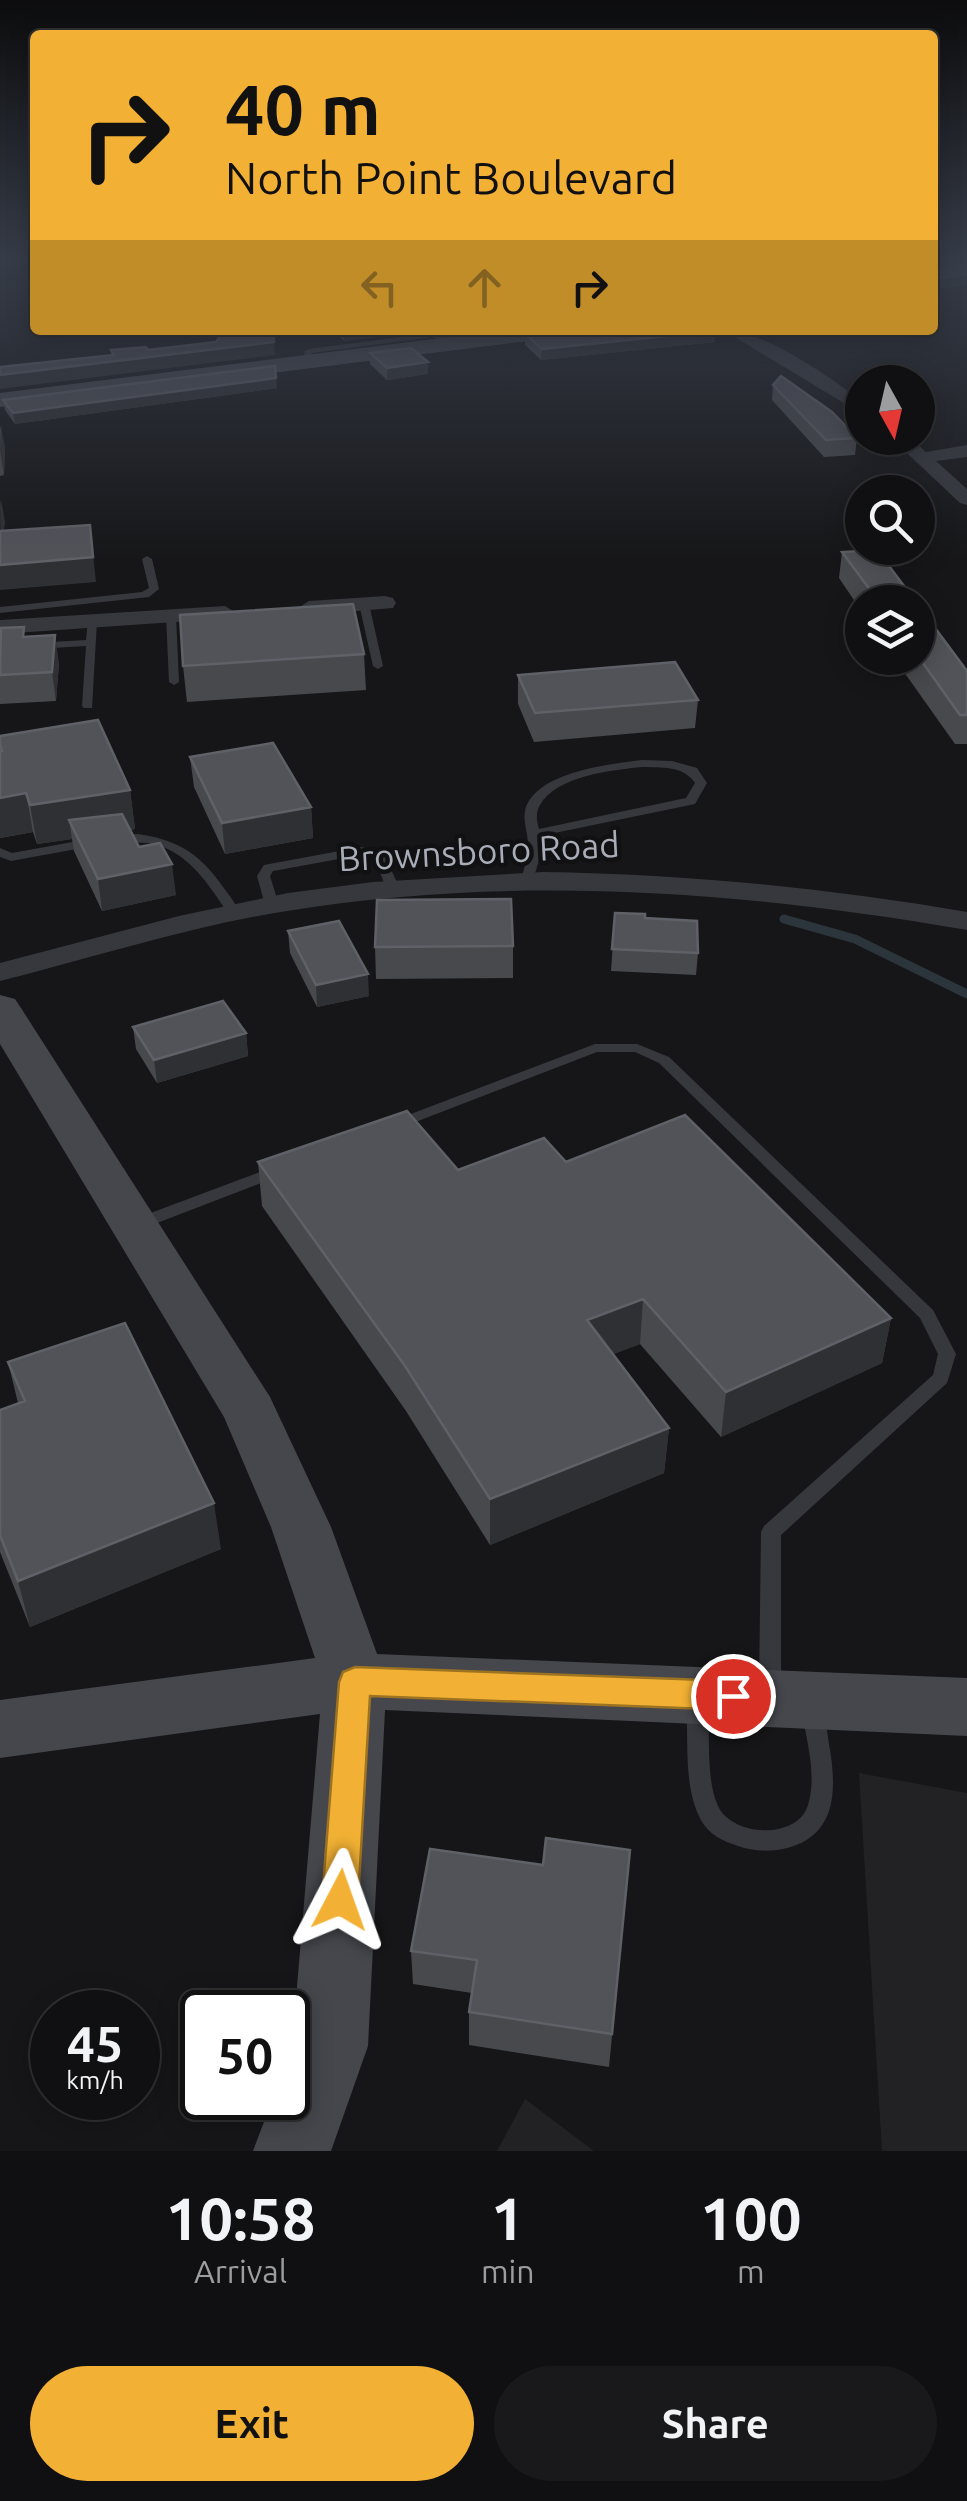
<!DOCTYPE html>
<html lang="en">
<head>
<meta charset="utf-8">
<style>
  :root { --surface:#101012; --page:#19191b; --text:#f1f3f6; --muted:#9c9d9f; --line:#303032; --accent:#f2b134 }
  body { margin:0; font-family:Ubuntu,sans-serif; background:var(--page); color:var(--text); height:100vh; display:flex; flex-direction:column; font-size:38px; white-space:nowrap }
  * { box-sizing:border-box; margin:0 }
  p { font-size:32px; color:var(--muted) }
  .icon { flex:none; width:55px; height:55px; fill:none; stroke:currentColor; stroke-width:2; stroke-linecap:round; stroke-linejoin:round }
  .map { position:relative; height:2151px; overflow:hidden }
  .sheet { display:flex; flex-direction:column; background:var(--surface); flex:1 }
  .sheet>* { flex:none }
  .top-card { position:absolute; left:30px; top:30px; width:908px; height:305px; border-radius:10px; box-shadow:0 5px 25px #0003,0 0 0 2px var(--line); background:#f2b134; color:#111; overflow:hidden }
  .needle { width:65px; rotate:172deg }
  .fabs { position:absolute; left:845px; top:365px; display:grid; gap:20px }
  .fabs a { display:grid; place-items:center; width:90px; height:90px; border-radius:50%; background:var(--surface); box-shadow:0 5px 25px #0003,0 0 0 2px var(--line); font-size:50px }
  .speed { position:absolute; left:30px; top:1990px; display:flex; gap:20px; font-size:50px; font-weight:700; text-align:center }
  .speed>* { display:grid; place-content:center; width:130px; height:130px; border-radius:50%; background:var(--surface); box-shadow:0 5px 25px #0003,0 0 0 2px var(--line); line-height:1 }
  .speed small { font-size:25px; font-weight:400 }
  .speed .limit { border:5px solid #111; border-radius:15px; background:#fff; color:#111 }
  .pin { position:absolute; display:grid; place-items:center; width:85px; height:85px; color:#fff; margin:-42px; border:5px solid #fff; border-radius:50%; box-shadow:0 2px 10px #0007 }
  .me { position:absolute; width:110px; margin:-55px; rotate:4deg; stroke-linejoin:round; filter:drop-shadow(0 0 8px #0008) }
  .turn { display:flex; align-items:center; gap:35px; height:210px; padding:0 30px; font-size:45px }
  .turn .icon { width:130px; height:130px; stroke-width:2.5 }
  .turn b { display:block; font-size:70px; line-height:85px }
  .lanes { display:flex; align-items:center; height:95px; padding:0 30px; background:#0003; justify-content:center; gap:50px; direction:ltr }
  .lanes .off { opacity:.35 }
  .eta { display:flex; justify-content:space-evenly; align-items:center; height:170px; text-align:center }
  .eta b { font-size:60px; font-weight:700; line-height:70px }
  .primary-button { display:flex; gap:20px; margin-top:auto; padding:20px 30px }
  .primary-button a { flex:1; height:115px; border-radius:60px; background:var(--accent); color:#111; font-size:40px; font-weight:700; line-height:115px; text-align:center }
  .primary-button a+a { background:var(--page); color:var(--text) }
  .map>svg:first-child { display:block }
  .built { fill:#222225 }
  .lines { fill:none; stroke-linecap:round; stroke-linejoin:round }
  .stream { stroke:#2c353c; stroke-width:9 }
  .service { fill:#37383d; fill-rule:evenodd }
  .minor { fill:#37383d; fill-rule:evenodd }
  .secondary { fill:#45474d; fill-rule:evenodd }
  .wall { fill:#47494d }
  .shaded-wall { fill:#2f3033 }
  .building { fill:#525359; stroke:#5f6168; stroke-width:2.5 }
  .route { fill:#f2b134; stroke:#9d7322; stroke-width:2.5 }
  .labels { text-anchor:middle; stroke-width:9; stroke-linejoin:round; paint-order:stroke }
  .street-label { font-size:35px; fill:#a8adb8; stroke:#111113 }
</style>
</head>
<body>
<div class="map">
<svg width="967" height="2151" viewBox="0 0 967 2151">
  <rect width="100%" height="100%" fill="#161618"/>
  <!-- built -->
  <path class="built" d="M859 1773 967 1793V2151H882Z
    M525 2099 594 2151H497Z"/>
  <g class="lines">
    <!-- stream -->
    <path class="stream" d="M784 919 855 939 967 994"/>
    <!-- service -->
    <path class="service" d="M433 333 456 343 452 345 432 337 312 353 310 363 303 361 305 351 309 349Z
      M147 556 152 559 159 589 149 597 0 613V607L142 592 149 588 142 559Z
      M364 601 369 604 383 666 378 669 373 666 359 604Z
      M171 613 176 616 179 682 174 685 169 682 166 616Z
      M88 619 97 621 92 708H84L82 706 86 646 0 651V645L86 640Z
      M642 760 672 761 697 768 707 783 695 804 540 836V857L533 880 532 883H522L521 880C524 868 529 855 528 842 527 831 523 821 525 811 534 772 610 764 642 760ZM642 767C661 768 683 765 695 783L686 798 539 829C537 822 535 813 540 805 556 776 612 770 642 767Z
      M138 834C195 842 210 868 241 912L239 915H229C209 885 187 849 148 843 135 841 120 845 110 839L116 835Z
      M89 839 95 843 93 846 11 861 0 857V848L12 853Z
      M361 847 382 850 400 889 398 892H388L373 856 361 855 273 871 270 876 279 905 272 909 265 905 257 876 264 865Z
      M595 1044H637L669 1057 933 1310 956 1354 947 1383 781 1535V1686L778 1693 770 1695 762 1693 759 1686 761 1532 764 1526 933 1375 938 1354 920 1318 659 1063 635 1052H597L400 1128H390L387 1125 390 1122Z
      M276 1166 284 1171 282 1175 144 1228H132L130 1224 132 1220Z
      M697 1696 705 1699 708 1706C710 1735 706 1781 718 1806 732 1837 798 1840 808 1805 817 1776 807 1742 802 1713L805 1706 813 1703 821 1706C826 1718 827 1731 829 1744 837 1789 838 1837 783 1849 768 1852 752 1851 738 1846 723 1841 709 1835 701 1820 683 1787 689 1742 686 1706L689 1699Z"/>
    <!-- minor -->
    <path class="minor" d="M723 330C764 330 829 377 862 401V414Z
      M891 438H910L926 452 967 445V457L936 461 967 489V505L960 503Z
      M385 596 393 598 396 603 393 608 309 615 298 608 309 601Z
      M225 606 236 613 233 618 0 634V620Z
      M543 872C686 874 826 888 967 912V930C741 891 515 874 287 911 190 926 96 957 0 981V963L179 916 288 893 373 882Z"/>
    <!-- secondary -->
    <path class="secondary" d="M506 330H570L559 337 0 407V393Z
      M0 995 15 999 21 1008 270 1397 331 1527 377 1654 967 1678V1736L385 1710 368 2046 331 2151H253L273 2098H288V2059L292 2046 320 1714 0 1758V1700L315 1658 271 1527 224 1417 0 1044Z"/>
  </g>
  <!-- wall -->
  <path class="wall" d="M333 330H384V336L344 341Z
    M555 330H724V335L715 336V342L541 360 525 345V334Z
    M370 353 428 374 387 380 370 364Z
    M773 385 857 438 855 455 824 457 772 400Z
    M277 388 15 424 5 410 3 400Z
    M0 425 5 448 4 475 0 476Z
    M842 552 916 602H862V612L839 578Z
    M0 637H26L59 663 56 701 0 704Z
    M364 654 366 690 187 702 183 666Z
    M894 658H918L967 671V744H955Z
    M518 675 698 700 695 728 534 742 518 704Z
    M0 736 130 790 135 829 130 830 139 847 176 895 102 911 74 851 72 839 37 844 33 832 0 838Z
    M190 757 311 807 313 838 225 854 194 787Z
    M615 913 645 918 698 953 696 975 611 971Z
    M288 931 369 996 317 1007 290 953Z
    M513 946V978L376 979 375 947Z
    M133 1027 246 1033 248 1056 157 1083 136 1049Z
    M258 1162 458 1170 566 1162 891 1318 882 1363 721 1437 640 1344 613 1354 669 1428 664 1473 490 1545 406 1411 262 1206Z
    M8 1362 221 1549 30 1627 0 1552V1410L18 1403Z
    M630 1850 609 2067 469 2045V2012L472 1993 413 1984 411 1951 543 1865Z"/>
  <!-- shaded-wall -->
  <path class="shaded-wall" d="M967 274V285L932 290V279Z
    M344 330H384V336L344 341Z
    M707 330H724V335L715 336V342L541 360 542 349Z
    M274 342 275 355 0 389V375Z
    M428 362V374L387 380V368Z
    M276 378 277 388 15 424 13 413Z
    M1 425 5 448 4 475 0 451Z
    M1 499 5 522 1 556 0 507Z
    M90 525 96 582 0 590V565Z
    M55 635 59 663 56 701 52 672Z
    M130 790 135 829 78 838 69 820 72 839 37 844 30 805Z
    M26 793 33 832 0 838V798Z
    M311 807 313 838 225 854 222 823Z
    M172 864 176 895 102 911 98 879Z
    M368 974 369 996 317 1007 316 985Z
    M246 1033 248 1056 157 1083 154 1060Z
    M643 1299 640 1344 585 1365 587 1320Z
    M891 1318 882 1363 721 1437 726 1392Z
    M669 1428 664 1473 490 1545V1499Z
    M214 1503 221 1549 30 1627 18 1581Z"/>
  <!-- building -->
  <path class="building" d="M967 263V274L932 279V268L934 269Z
    M555 330H714L716 331 542 349 525 334Z
    M273 334 274 342 0 375V367L114 355 111 350 146 347 148 350 216 342 220 336Z
    M411 348 428 362 387 368 370 353Z
    M275 366 276 378 13 413 3 400Z
    M781 376 832 412 857 438 826 440 773 385Z
    M90 525 93 557 0 565V531Z
    M877 550 916 602H879L842 552Z
    M353 604 364 654 183 666 180 615Z
    M918 605 967 671V715H960L918 656Z
    M24 627 23 637 55 635 52 672 0 675 1 628Z
    M675 662 698 700 535 713 518 675Z
    M98 720 130 790 30 805 26 793 0 798V751H2L0 744V736Z
    M273 743 311 807 222 823 190 757Z
    M122 814 139 847 160 843 172 864 98 879 69 820Z
    M511 899 513 946 375 947 377 900Z
    M615 913 645 914V918L697 921 698 953 612 949Z
    M339 921 368 974 316 985 288 931Z
    M223 1001 246 1033 154 1060 133 1027Z
    M407 1111 458 1170 544 1138 566 1162 685 1115 891 1318 726 1392 643 1299 587 1320 669 1428 490 1499 405 1366 258 1162Z
    M125 1323 214 1503 18 1581 0 1535V1410L25 1401 8 1362Z
    M546 1838 630 1850 612 2034 469 2012 477 1960 411 1951 430 1849 543 1865Z"/>
  <!-- sky -->
  <linearGradient id="sky" x2="0" y2="1"><stop stop-color="#0c0c0d"/><stop offset="0.46" stop-color="#363c48"/><stop offset="1" stop-color="#363c48" stop-opacity="0"/></linearGradient>
  <rect width="967" height="564" fill="url(#sky)"/>
  <!-- route -->
  <path class="route" d="M355 1667 733 1681 745 1685 749 1696 745 1706 733 1710 370 1696 358 1900 352 1912 340 1917 327 1912 322 1900 339 1682 343 1672Z"/>
  <g class="labels">
    <!-- street labels -->
    <g class="street-label">
      <text transform="translate(479 852) rotate(-3)" y="12">Brownsboro Road</text>
    </g>
  </g>
</svg>
<div class="fabs">
<a><svg class="needle" viewBox="-14 -14 28 28"><path d="M0-13l5 13h-10z" fill="#e53935"/><path d="M0 13l5-13h-10z" fill="#9c9d9f"/></svg></a>
<a><svg class="icon" aria-label="search" viewBox="0 0 24 24"><circle cx="10" cy="10" r="6"/><path d="M15 15l6 6"/></svg></a>
<a><svg class="icon" aria-label="layers" viewBox="0 0 24 24"><path d="M12 4l9 5-9 5-9-5zM3 14l9 5 9-5"/></svg></a>
</div>
<div class="speed"><div>45<small>km/h</small></div><div class="limit">50</div></div>
<div class="pin" style="left:733px;top:1696px;background:#d93025"><svg class="icon" aria-label="arrive" viewBox="0 0 24 24"><path d="M6 21V4h12l-3 4 3 4H6"/></svg></div>
<svg class="me" style="left:340px;top:1900px" viewBox="-20 -20 40 40"><path d="M0-17L14 15 0 8-14 15z" fill="#f2b134" stroke="#fff" stroke-width="4"/></svg>
<div class="top-card">
<div class="turn"><svg class="icon" aria-label="right" viewBox="0 0 24 24"><path d="M7 20v-9h11M14 6l5 5-5 5"/></svg><div><b>40 m</b>North Point Boulevard</div></div>
<div class="lanes"><svg class="icon off" aria-label="left" viewBox="0 0 24 24"><path d="M17 20v-9H6M10 6l-5 5 5 5"/></svg><svg class="icon off" aria-label="ahead" viewBox="0 0 24 24"><path d="M12 20V5M6 11l6-6 6 6"/></svg><svg class="icon" aria-label="right" viewBox="0 0 24 24"><path d="M7 20v-9h11M14 6l5 5-5 5"/></svg></div>
</div>
</div>
<section class="sheet">
<div class="eta">
<div><b>10:58</b><p>Arrival</p></div>
<div><b>1</b><p>min</p></div>
<div><b>100</b><p>m</p></div>
</div>
<div class="primary-button"><a>Exit</a><a>Share</a></div>
</section>
</body>
</html>
